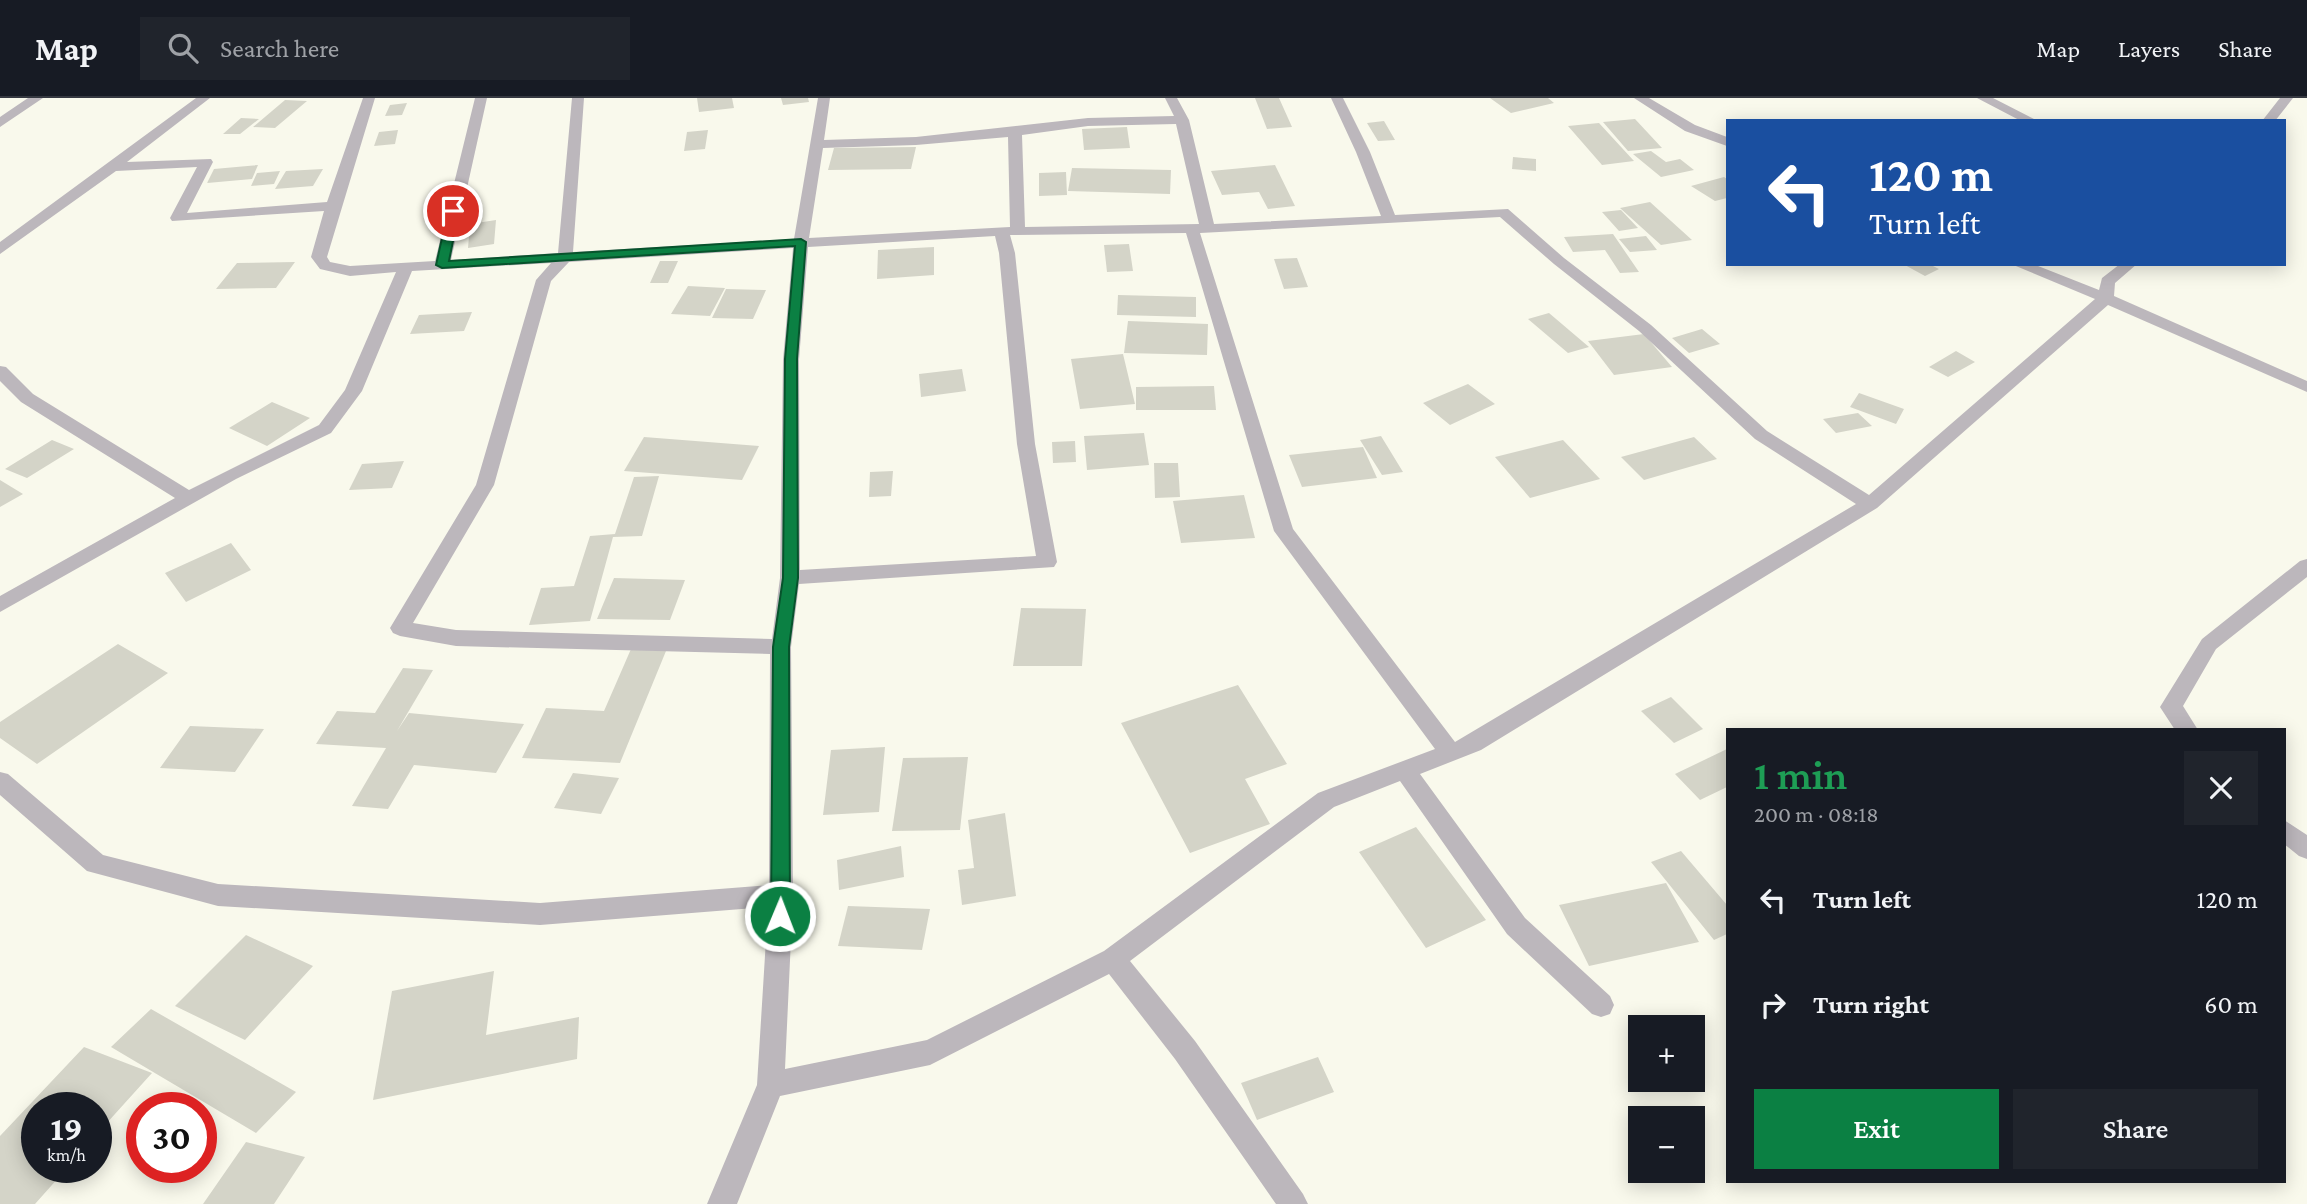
<!DOCTYPE html>
<html lang="en">
<head>
<meta charset="utf-8">
<style>
  :root { --surface:#171b24; --page:#20242c; --text:#f1f3f6; --muted:#9ea1a6; --line:#363941; --accent:#0b8043 }
  body { margin:0; font-family:"Crimson Pro",serif; background:var(--page); color:var(--text); height:100vh; display:flex; flex-direction:column; font-size:26px; white-space:nowrap }
  * { box-sizing:border-box; margin:0 }
  p { font-size:23px; color:var(--muted) }
  .icon { flex:none; width:38px; height:38px; fill:none; stroke:currentColor; stroke-width:2; stroke-linecap:round; stroke-linejoin:round }
  .map { position:relative; flex:1; overflow:hidden }
  .panel { position:absolute; left:1726px; top:630px; width:560px; height:455px; display:flex; flex-direction:column; background:var(--surface); border-radius:0px; box-shadow:0 4px 18px #0003 }
  .panel>* { flex:none }
  .hud { position:absolute; left:1726px; top:21px; width:560px; height:147px; border-radius:0px; box-shadow:0 4px 18px #0003; background:#1a4fa0; color:#fff; overflow:hidden }
  .tools { position:absolute; left:1628px; top:917px; display:grid; gap:14px }
  .tools a { display:grid; place-items:center; width:77px; height:77px; border-radius:0px; background:var(--surface); box-shadow:0 4px 18px #0003; font-size:35px }
  .speed { position:absolute; left:21px; top:994px; display:flex; gap:14px; font-size:35px; font-weight:700; text-align:center }
  .speed>* { display:grid; place-content:center; width:91px; height:91px; border-radius:50%; background:var(--surface); box-shadow:0 4px 18px #0003; line-height:1 }
  .speed small { font-size:18px; font-weight:400 }
  .speed .limit { border:10px solid #d22; background:#fff; color:#111 }
  .pin { position:absolute; display:grid; place-items:center; width:60px; height:60px; color:#fff; margin:-30px; border:4px solid #fff; border-radius:50%; box-shadow:0 2px 7px #0007 }
  .me { position:absolute; width:77px; margin:-38px; rotate:1deg; stroke-linejoin:round; filter:drop-shadow(0 0 5px #0008) }
  .turn { display:flex; align-items:center; gap:24px; height:147px; padding:0 28px; font-size:32px }
  .turn .icon { width:91px; height:91px; stroke-width:2.5 }
  .turn b { display:block; font-size:49px; line-height:60px }
  .round { display:grid; place-items:center; flex:none; width:74px; height:74px; border-radius:0px; background:var(--page) }
  .summary { display:flex; align-items:center; justify-content:space-between; height:119px; padding:0 28px }
  h1 { font-size:42px; font-weight:600; line-height:52px; color:#1e9e55 }
  .action { display:flex; gap:14px; margin-top:auto; padding:14px 28px }
  .action a { flex:1; height:80px; border-radius:0px; background:var(--accent); color:#fff; font-size:28px; font-weight:600; line-height:80px; text-align:center }
  .action a+a { background:var(--page); color:var(--text) }
  ul { padding:0; list-style:none }
  li { display:flex; align-items:center; gap:21px; height:105px; padding:0 28px }
  li div { flex:1 }
  li b { display:block; font-size:26px }
  li em { font-style:normal }
  header { display:flex; align-items:center; gap:42px; box-sizing:border-box; height:98px; padding:0 35px; background:var(--surface); border-bottom:2px solid var(--line) }
  header strong { font-size:33px }
  nav { display:flex; gap:38px; margin-inline-start:auto; font-size:24px }
  .search { width:490px; height:63px; background:var(--page); display:flex; align-items:center; gap:18px; box-sizing:border-box; padding:0 24px; border-radius:0px; color:var(--muted); font-size:26px }
  .map>svg:first-child { display:block }
  .building { fill:#d4d4c8 }
  .lines { fill:none; stroke-linecap:round; stroke-linejoin:round }
  .minor { fill:#bcb7bc; fill-rule:evenodd }
  .route { fill:#0b8043; stroke:#07532c; stroke-width:2 }
</style>
</head>
<body>
<header>
<strong>Map</strong>
<div class="search"><svg class="icon" aria-label="search" viewBox="0 0 24 24"><circle cx="10" cy="10" r="6"/><path d="M15 15l6 6"/></svg>Search here</div>
<nav><a>Map</a><a>Layers</a><a>Share</a></nav>
</header>
<div class="map">
<svg width="2307" height="1106" viewBox="0 0 2307 1106">
  <rect width="100%" height="100%" fill="#f9f9ec"/>
  <!-- building -->
  <path class="building" d="M697 0H732L734 10 699 14Z
    M781 0H808L809 4 783 7Z
    M1255 0H1279L1292 29 1267 31Z
    M1490 0H1548L1554 5 1511 15Z
    M285 2 307 3 275 30 253 29Z
    M407 5 402 17 385 18 390 7Z
    M241 20 259 21 240 36H223Z
    M1635 21 1662 50 1628 53 1603 24Z
    M1384 23 1395 42 1378 43 1367 25Z
    M1599 25 1634 63 1602 67 1568 28Z
    M1127 29 1130 50 1084 52 1082 31Z
    M398 32 395 46 374 48 379 34Z
    M708 32 705 51 684 53 687 34Z
    M916 49 911 71 828 72 834 50Z
    M1651 53 1666 64 1680 61 1694 72 1661 79 1633 56Z
    M1513 59 1536 61V73L1512 71Z
    M258 67 252 81 207 85 214 71Z
    M1275 67 1295 108 1268 111 1259 94 1222 97 1211 73Z
    M1072 70 1171 72 1170 96 1068 93Z
    M323 71 313 88 275 91 286 73Z
    M280 73 274 86 251 88 257 75Z
    M1066 74 1067 97 1039 98V75Z
    M1724 79 1727 81V100L1715 103 1691 88Z
    M1650 104 1692 142 1661 147 1620 110Z
    M1621 112 1638 130 1619 133 1602 114Z
    M496 122 494 146 468 150 470 126Z
    M1613 136 1639 174 1620 175 1605 152 1573 154 1564 139Z
    M1646 138 1657 152 1630 154 1619 141Z
    M1129 146 1133 173 1107 174 1104 147Z
    M934 149V177L877 181 878 152Z
    M1297 160 1308 189 1284 191 1274 161Z
    M660 163H678L668 185H650Z
    M295 164 276 190 216 191 237 165Z
    M1903 166H1929L1939 171 1925 178Z
    M688 188 725 190 710 218 671 216Z
    M726 191 766 192 753 221 712 220Z
    M1118 197 1196 199V219L1117 217Z
    M472 214 464 233 410 236 419 217Z
    M1549 215 1589 249 1568 255 1528 221Z
    M1128 223 1208 226 1207 257 1124 255Z
    M1702 231 1720 246 1689 255 1672 240Z
    M1644 236 1672 269 1614 277 1588 243Z
    M1956 253 1975 264 1948 279 1929 269Z
    M1123 256 1135 306 1080 311 1071 261Z
    M962 271 966 293 921 299 919 276Z
    M1468 286 1495 306 1450 327 1423 305Z
    M1214 288 1216 312H1136V289Z
    M1859 295 1904 311 1896 326 1850 309Z
    M272 304 310 320 267 348 229 330Z
    M1858 315 1872 328 1836 335 1823 321Z
    M1144 335 1149 367 1087 372 1084 338Z
    M1381 338 1403 374 1382 377 1360 342Z
    M644 339 759 348 742 382 624 373Z
    M1694 339 1717 361 1644 382 1621 359Z
    M52 342 74 351 27 380 5 371Z
    M1563 342 1600 381 1530 400 1495 359Z
    M1075 343 1076 364 1053 365 1052 344Z
    M1363 349 1377 380 1302 389 1289 357Z
    M404 363 392 390 349 392 362 366Z
    M1154 365H1178L1180 399 1155 400Z
    M893 373 891 398 869 399 870 374Z
    M659 378 642 438 613 439 590 523 529 527 541 490 574 488 590 438 615 436 634 379Z
    M0 382 23 396 0 409Z
    M1244 397 1255 440 1181 445 1173 403Z
    M231 445 251 472 186 504 165 475Z
    M614 480 685 482 670 522 597 521Z
    M1021 510 1086 511 1082 568H1013Z
    M118 546 168 575 37 666 0 640V624Z
    M631 551 666 553 620 665 522 660 546 610 604 613Z
    M403 570 433 572 397 633 409 615 524 626 496 675 414 667 388 711 352 708 386 650 316 646 337 613 375 615Z
    M1238 587 1287 666 1245 681 1270 726 1190 755 1121 625Z
    M1671 599 1703 631 1674 645 1641 613Z
    M190 628 264 631 235 674 160 670Z
    M885 649 879 714 823 717 831 652Z
    M1727 651V689L1700 702 1675 676Z
    M968 659 960 732 892 733 903 660Z
    M573 675 619 680 601 716 554 710Z
    M1005 715 1016 798 962 807 958 772 974 770 968 722Z
    M1416 729 1486 822 1426 850 1359 754Z
    M901 748 904 779 839 792 837 762Z
    M1681 753 1727 807V836L1714 842 1651 764Z
    M1666 785 1699 844 1589 868 1559 807Z
    M848 808 930 811 922 852 838 848Z
    M246 837 313 868 245 942 175 908Z
    M494 873 486 937 579 919 577 961 373 1002 392 893Z
    M151 911 296 994 256 1035 111 949Z
    M84 949 152 975 96 1037V1010H37V1069H68L35 1106H0V1038Z
    M1318 959 1334 994 1257 1022 1241 985Z
    M246 1044 305 1059 274 1106H203Z"/>
  <g class="lines">
    <!-- minor -->
    <path class="minor" d="M28 0H43L0 29V19Z
      M196 0H210L127 64 211 61 213 64 187 115 327 104 363 0H375L327 159 330 164 350 168 435 163 475 0H487L451 162 558 155 572 0H584L573 154 794 141 818 0H830L824 42 916 39 1088 20 1174 18 1165 0H1177L1189 22 1214 126 1381 118 1356 54 1331 0H1343L1370 54 1395 117 1508 111 1564 160 1651 227 1767 333 1869 397 2095 201 2011 166H2033L2099 192 2102 180 2120 166H2137L2115 185 2114 198 2307 283V294L2108 207 1877 410 1481 652 1420 676 1525 820 1610 898 1614 907 1610 916 1601 919 1592 916 1507 836 1400 683 1334 709 1130 863 1195 943 1303 1096 1308 1106H1276L1175 961 1109 876 930 967 780 998 737 1106H707L757 987 768 809 540 827 218 808 87 773 0 697V674L8 676 103 757 218 786 540 805 769 787 770 556 456 548 400 538 393 535 390 530 476 387 536 182 551 165 412 173 362 293 331 335 236 381 0 514V498L175 400 21 304 0 283V268L6 269 33 296 189 392 319 327 345 292 396 174 350 178 320 171 311 159 324 113 172 123 170 120 197 69 116 73 0 156V144ZM1176 26 1199 126 1025 129 1022 37 1088 28ZM1008 39 1010 129 809 140 823 50 916 47ZM1500 119 1554 166 1639 233 1755 341 1856 406 1455 644 1293 431 1200 135ZM1186 135 1274 433 1435 651 1318 695 1104 853 927 942 785 971 793 797 791 549 799 486 1054 469 1057 464 1035 346 1015 155 1010 137ZM995 138 999 155 1017 346 1036 458 800 472 799 262 808 149ZM793 150 783 262 780 480 772 541 456 532 413 525 494 387 551 183 569 164Z
      M1634 0H1649L1695 27 1727 39V48L1685 33Z
      M1977 0H1993L2038 23H2021Z
      M2280 0H2293L2275 23H2262Z
      M2307 461V479L2216 551 2183 608 2198 632H2175L2160 609 2202 541 2300 463Z
      M2284 722 2307 737V761L2299 758 2284 746Z"/>
  </g>
  <!-- route -->
  <path class="route" d="M453 110 459 113 449 163 801 141 806 144 797 261 798 480 789 549 790 818 787 824 780 827 773 824 771 818 773 549 783 480 785 261 795 148 442 170 436 167 448 113Z"/>
</svg>
<div class="tools">
<a>+</a>
<a>−</a>
</div>
<div class="speed"><div>19<small>km/h</small></div><div class="limit">30</div></div>
<div class="pin" style="left:453px;top:113px;background:#d93025"><svg class="icon" aria-label="arrive" viewBox="0 0 24 24"><path d="M6 21V4h12l-3 4 3 4H6"/></svg></div>
<svg class="me" style="left:780px;top:818px" viewBox="-20 -20 40 40"><circle r="17" fill="#0b8043" stroke="#fff" stroke-width="3"/><path d="M0-11L8 9 0 5-8 9z" fill="#fff"/></svg>
<div class="hud">
<div class="turn"><svg class="icon" aria-label="left" viewBox="0 0 24 24"><path d="M17 20v-9H6M10 6l-5 5 5 5"/></svg><div><b>120 m</b>Turn left</div></div>
</div>
<section class="panel">
<div class="summary"><div><h1>1 min</h1><p>200 m · 08:18</p></div><a class="round"><svg class="icon" aria-label="close" viewBox="0 0 24 24"><path d="M6 6l12 12M18 6L6 18"/></svg></a></div>
<ul>
<li><svg class="icon" aria-label="left" viewBox="0 0 24 24"><path d="M17 20v-9H6M10 6l-5 5 5 5"/></svg><div><b>Turn left</b></div><em>120 m</em></li>
<li><svg class="icon" aria-label="right" viewBox="0 0 24 24"><path d="M7 20v-9h11M14 6l5 5-5 5"/></svg><div><b>Turn right</b></div><em>60 m</em></li>
</ul>
<div class="action"><a>Exit</a><a>Share</a></div>
</section>
</div>
</body>
</html>
